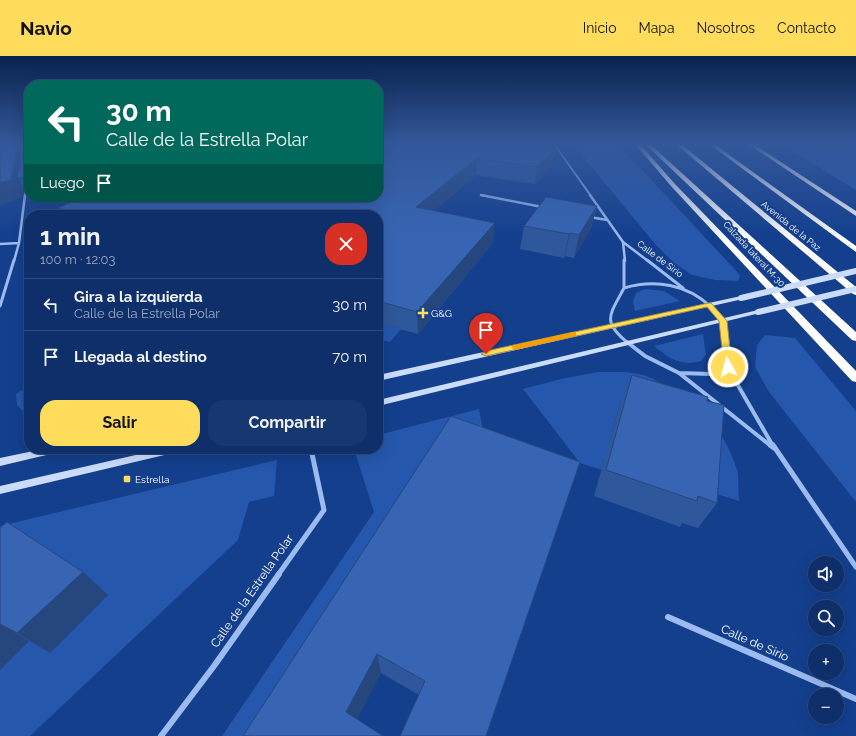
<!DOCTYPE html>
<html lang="es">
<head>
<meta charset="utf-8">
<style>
  :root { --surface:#0e2f6a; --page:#173770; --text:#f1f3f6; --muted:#9ba9c1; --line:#2e4a7e; --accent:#ffdc5c }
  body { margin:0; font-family:Raleway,sans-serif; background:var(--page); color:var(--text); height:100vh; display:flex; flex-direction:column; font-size:15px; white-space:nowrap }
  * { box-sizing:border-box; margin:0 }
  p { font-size:13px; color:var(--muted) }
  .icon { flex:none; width:22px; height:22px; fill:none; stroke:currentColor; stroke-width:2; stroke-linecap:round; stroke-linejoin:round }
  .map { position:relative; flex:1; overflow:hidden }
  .details { position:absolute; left:24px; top:154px; width:359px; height:244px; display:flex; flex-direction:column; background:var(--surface); border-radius:16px; box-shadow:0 4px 16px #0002,0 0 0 1px var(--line) }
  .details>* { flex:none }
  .banner { position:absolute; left:24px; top:24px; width:359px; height:122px; border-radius:16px; box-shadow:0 4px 16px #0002,0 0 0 1px var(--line); background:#00695c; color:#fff; overflow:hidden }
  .tools { position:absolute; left:808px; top:500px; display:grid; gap:8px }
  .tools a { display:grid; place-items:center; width:36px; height:36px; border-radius:50%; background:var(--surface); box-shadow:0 4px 16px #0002,0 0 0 1px var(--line); font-size:20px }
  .pin { position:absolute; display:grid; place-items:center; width:34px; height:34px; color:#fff; margin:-41px -17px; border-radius:50% 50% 50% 0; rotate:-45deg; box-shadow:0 0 4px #0007 }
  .pin .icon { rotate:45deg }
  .me { position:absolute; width:44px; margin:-22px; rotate:353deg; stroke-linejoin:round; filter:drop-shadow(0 0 3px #0008) }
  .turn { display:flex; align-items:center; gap:14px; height:84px; padding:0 16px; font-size:18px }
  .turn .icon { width:52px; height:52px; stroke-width:2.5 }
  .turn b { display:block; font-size:28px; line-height:34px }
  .then { display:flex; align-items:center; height:38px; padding:0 16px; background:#0003; gap:8px; font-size:15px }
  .round { display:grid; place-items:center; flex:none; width:42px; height:42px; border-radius:16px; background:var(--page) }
  .headline { display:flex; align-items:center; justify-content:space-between; height:68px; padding:0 16px }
  h1 { font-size:24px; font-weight:700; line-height:30px }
  .action { display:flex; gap:8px; margin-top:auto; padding:8px 16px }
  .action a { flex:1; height:46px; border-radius:16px; background:var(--accent); color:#111; font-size:16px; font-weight:700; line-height:46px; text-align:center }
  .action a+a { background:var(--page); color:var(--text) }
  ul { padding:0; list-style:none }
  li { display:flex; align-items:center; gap:12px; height:52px; padding:0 16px; border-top:1px solid var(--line) }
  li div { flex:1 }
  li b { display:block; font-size:15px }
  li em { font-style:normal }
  header { display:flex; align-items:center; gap:24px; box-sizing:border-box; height:56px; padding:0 20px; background:var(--accent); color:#111 }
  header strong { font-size:19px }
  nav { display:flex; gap:22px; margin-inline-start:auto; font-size:14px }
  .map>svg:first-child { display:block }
  .green { fill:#2557ac }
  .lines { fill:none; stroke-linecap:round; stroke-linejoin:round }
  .minor-far5 { stroke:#9cbcf1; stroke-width:2 }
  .minor-far4 { stroke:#9cbcf1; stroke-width:2.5 }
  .minor-far3 { stroke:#9cbcf1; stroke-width:3 }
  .minor-far2 { stroke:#9cbcf1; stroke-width:4 }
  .minor-far1 { stroke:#9cbcf1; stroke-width:5 }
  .minor { stroke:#9cbcf1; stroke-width:6 }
  .secondary { fill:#cbdcfb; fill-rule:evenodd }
  .motorway { fill:#fff; fill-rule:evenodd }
  .secondary-bridge { stroke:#cbdcfb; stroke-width:6 }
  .wall { fill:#2f579b }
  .shaded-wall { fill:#26477e }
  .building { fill:#3765b4; stroke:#26477e }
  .route { fill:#ffdc5c; stroke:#a68f3c }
  .slow { fill:#f59e0b }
  .poi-dot { fill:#ffdc5c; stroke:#133f8d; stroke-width:1.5 }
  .labels { text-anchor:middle; stroke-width:4; stroke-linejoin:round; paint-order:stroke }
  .far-street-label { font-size:9px; fill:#fff; stroke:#133f8d }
  .poi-label { font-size:10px; fill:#fff; stroke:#133f8d; text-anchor:start }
  .near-street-label { font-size:12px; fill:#fff; stroke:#133f8d }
</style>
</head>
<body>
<header>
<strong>Navio</strong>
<nav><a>Inicio</a><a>Mapa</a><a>Nosotros</a><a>Contacto</a></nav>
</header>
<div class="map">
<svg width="856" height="680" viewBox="0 0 856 680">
  <rect width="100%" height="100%" fill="#133f8d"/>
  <!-- green -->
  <path class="green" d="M573 88H618L740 219 738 225 715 224 692 219 674 207 655 188Z
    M792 95H856V134Z
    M645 233 664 235 680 245 635 255 633 246 636 237Z
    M378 267 401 273 390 286 378 283Z
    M703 278 706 299 701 305C681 311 669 302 654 290Z
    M765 279 795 282 856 355V446L769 336 755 311 757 289Z
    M598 316C612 316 629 315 643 319 653 322 663 328 671 333 703 353 726 377 737 414 739 423 738 435 739 445L701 433 621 345 612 376 636 384 602 414 580 407 523 333 561 323Z
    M29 330V361L17 349 16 338Z
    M479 353 488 401 269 680H222L374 456 354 393H378V379Z
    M277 404 274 440 249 446 238 484 30 680H0V614L29 585 0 522V470Z"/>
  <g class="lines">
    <!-- minor-far5 -->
    <path class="minor-far5" d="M554 88 591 140
      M481 139 486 140
      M25 140 26 131"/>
    <!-- minor-far4 -->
    <path class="minor-far4" d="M481 139 542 151
      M590 139 623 186 648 205
      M590 161 607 164
      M623 186 625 205
      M0 188 19 187
      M14 205 19 187 25 139"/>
    <!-- minor-far3 -->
    <path class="minor-far3" d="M647 204 683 232
      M624 232V204
      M0 250 14 204
      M628 287C601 265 610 259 624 232 655 223 687 228 711 251 715 255 721 260 723 265 726 272 725 280 726 287"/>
    <!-- minor-far2 -->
    <path class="minor-far2" d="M627 286 645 300 679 317 771 390
      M726 286 727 307 732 319 773 390
      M679 317 711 318 728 311"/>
    <!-- minor-far1 -->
    <path class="minor-far1" d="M770 389 774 392
      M773 389 856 511
      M278 519 324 454 311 393"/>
    <!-- minor -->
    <path class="minor" d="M668 561 856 643
      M161 680 214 610 279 518"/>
    <!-- secondary -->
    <path class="secondary" d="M741 240 744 242 743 243 378 325V319Z
      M758 254 760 255V257L378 350V344Z
      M43 393H63L62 395 59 396 0 410V402Z
      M162 393H181L180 395 177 396 0 438V430Z"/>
    <!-- motorway -->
    <path class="motorway" d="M635 88H640L675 128 856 315V326L852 325 671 130Z
      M645 88H650L856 276V285L852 284Z
      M676 88H681L856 231V239L853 238Z
      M709 88H714L856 190V196Z
      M748 88H753L856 155V160Z"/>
    <!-- secondary-bridge -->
    <path class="secondary-bridge" d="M741 242 856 215
      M758 256 856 233"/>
  </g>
  <!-- wall -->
  <path class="wall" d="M0 88H29V140L28 139 23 132 22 141Z
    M378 88 555 93 552 109 535 128 476 119 434 155 493 187 418 278 378 267V159H61L57 152 68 148 36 141H378Z
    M805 88H856V92H812Z
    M597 150 591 172 574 202 565 200 564 202 520 193 524 170Z
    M632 319 707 345 717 447 698 472 682 467 680 471 594 440 621 345Z
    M580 406 419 639 381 617 243 680Z
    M0 472 83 516 108 539 50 597 29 585 0 614Z"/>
  <!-- shaded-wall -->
  <path class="shaded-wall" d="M20 93 29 110 17 121 23 132 22 141 0 150V127L17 95Z
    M555 93 552 109 535 128 537 111Z
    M477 102 476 119 416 171V151Z
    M597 150 591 172 574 202 579 179Z
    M495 167 493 187 418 278 417 256Z
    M570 177 565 200 564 202 569 178Z
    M83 516 108 539 50 597 17 577Z
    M0 568 29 585 0 614Z
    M377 598 381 617 353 672 346 656Z"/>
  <!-- building -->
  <path class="building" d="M0 88H29V124L17 121 22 96 20 93 17 95 11 124 0 127Z
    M378 88H524L555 93 537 111 477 102 416 151 495 167 417 256 378 245V159H86L57 152 85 141H378Z
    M546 141 597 150 579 179 570 177 569 178 524 170Z
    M632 319 708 341 707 345 724 349 717 447 698 440 697 445 606 414Z
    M451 360 580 406 486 680H400L425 625 377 598 346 656 383 680H243Z
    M7 466 83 516 17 577 0 568V472Z"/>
  <!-- sky -->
  <linearGradient id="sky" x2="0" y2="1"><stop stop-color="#0a234e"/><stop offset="0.48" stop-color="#33589a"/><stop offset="1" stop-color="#33589a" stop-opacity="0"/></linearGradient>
  <rect width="856" height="183" fill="url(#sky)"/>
  <!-- route -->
  <path class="route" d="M709 247H711L727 265 732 311 731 313 728 314 724 311 719 265 707 251 486 300 481 298 486 295Z"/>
  <!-- slow -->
  <path class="slow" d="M573 276H576V280L515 294 511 291 515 289Z"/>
  <!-- markers -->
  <g class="poi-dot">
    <path d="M421 251h4v4h4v4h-4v4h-4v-4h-4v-4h4z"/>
    <rect x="123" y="419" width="8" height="8" rx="2"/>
  </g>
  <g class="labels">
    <!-- far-street labels -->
    <g class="far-street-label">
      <text transform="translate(791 170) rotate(39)" y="3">Avenida de la Paz</text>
      <text transform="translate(754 198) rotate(47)" y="3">Calzada lateral M-30</text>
      <text transform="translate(660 203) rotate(37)" y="3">Calle de Sirio</text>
    </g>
    <!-- poi labels -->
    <g class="poi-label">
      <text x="431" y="261">G&amp;G</text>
      <text x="135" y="427">Estrella</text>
    </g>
    <!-- near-street labels -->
    <g class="near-street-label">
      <text transform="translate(252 535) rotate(-55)" y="4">Calle de la Estrella Polar</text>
      <text transform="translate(755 587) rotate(24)" y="4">Calle de Sirio</text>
    </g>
  </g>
</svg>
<div class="tools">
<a><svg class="icon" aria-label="sound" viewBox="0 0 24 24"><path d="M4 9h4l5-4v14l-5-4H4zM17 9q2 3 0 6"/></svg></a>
<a><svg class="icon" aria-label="search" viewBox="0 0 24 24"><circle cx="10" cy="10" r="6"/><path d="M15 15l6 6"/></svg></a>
<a>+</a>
<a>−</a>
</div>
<div class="pin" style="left:486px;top:298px;background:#d93025"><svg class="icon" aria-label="arrive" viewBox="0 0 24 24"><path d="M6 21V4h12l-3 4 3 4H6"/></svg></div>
<svg class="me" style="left:728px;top:311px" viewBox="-20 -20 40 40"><circle r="17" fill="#ffdc5c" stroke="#fff" stroke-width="3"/><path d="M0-11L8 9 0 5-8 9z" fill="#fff"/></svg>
<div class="banner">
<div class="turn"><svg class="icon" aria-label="left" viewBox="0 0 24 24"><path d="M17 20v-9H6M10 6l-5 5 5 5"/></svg><div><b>30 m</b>Calle de la Estrella Polar</div></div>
<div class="then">Luego<svg class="icon" aria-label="arrive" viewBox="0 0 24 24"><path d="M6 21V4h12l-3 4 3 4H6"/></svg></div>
</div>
<section class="details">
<div class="headline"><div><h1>1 min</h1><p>100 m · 12:03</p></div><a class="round" style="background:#d93025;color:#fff"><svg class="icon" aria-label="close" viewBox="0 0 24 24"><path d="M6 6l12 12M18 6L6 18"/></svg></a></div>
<ul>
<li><svg class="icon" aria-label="left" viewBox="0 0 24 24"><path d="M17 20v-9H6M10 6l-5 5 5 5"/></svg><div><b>Gira a la izquierda</b><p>Calle de la Estrella Polar</p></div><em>30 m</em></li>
<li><svg class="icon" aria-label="arrive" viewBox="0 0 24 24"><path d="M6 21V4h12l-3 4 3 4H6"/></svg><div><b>Llegada al destino</b></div><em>70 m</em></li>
</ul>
<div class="action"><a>Salir</a><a>Compartir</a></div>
</section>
</div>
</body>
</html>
